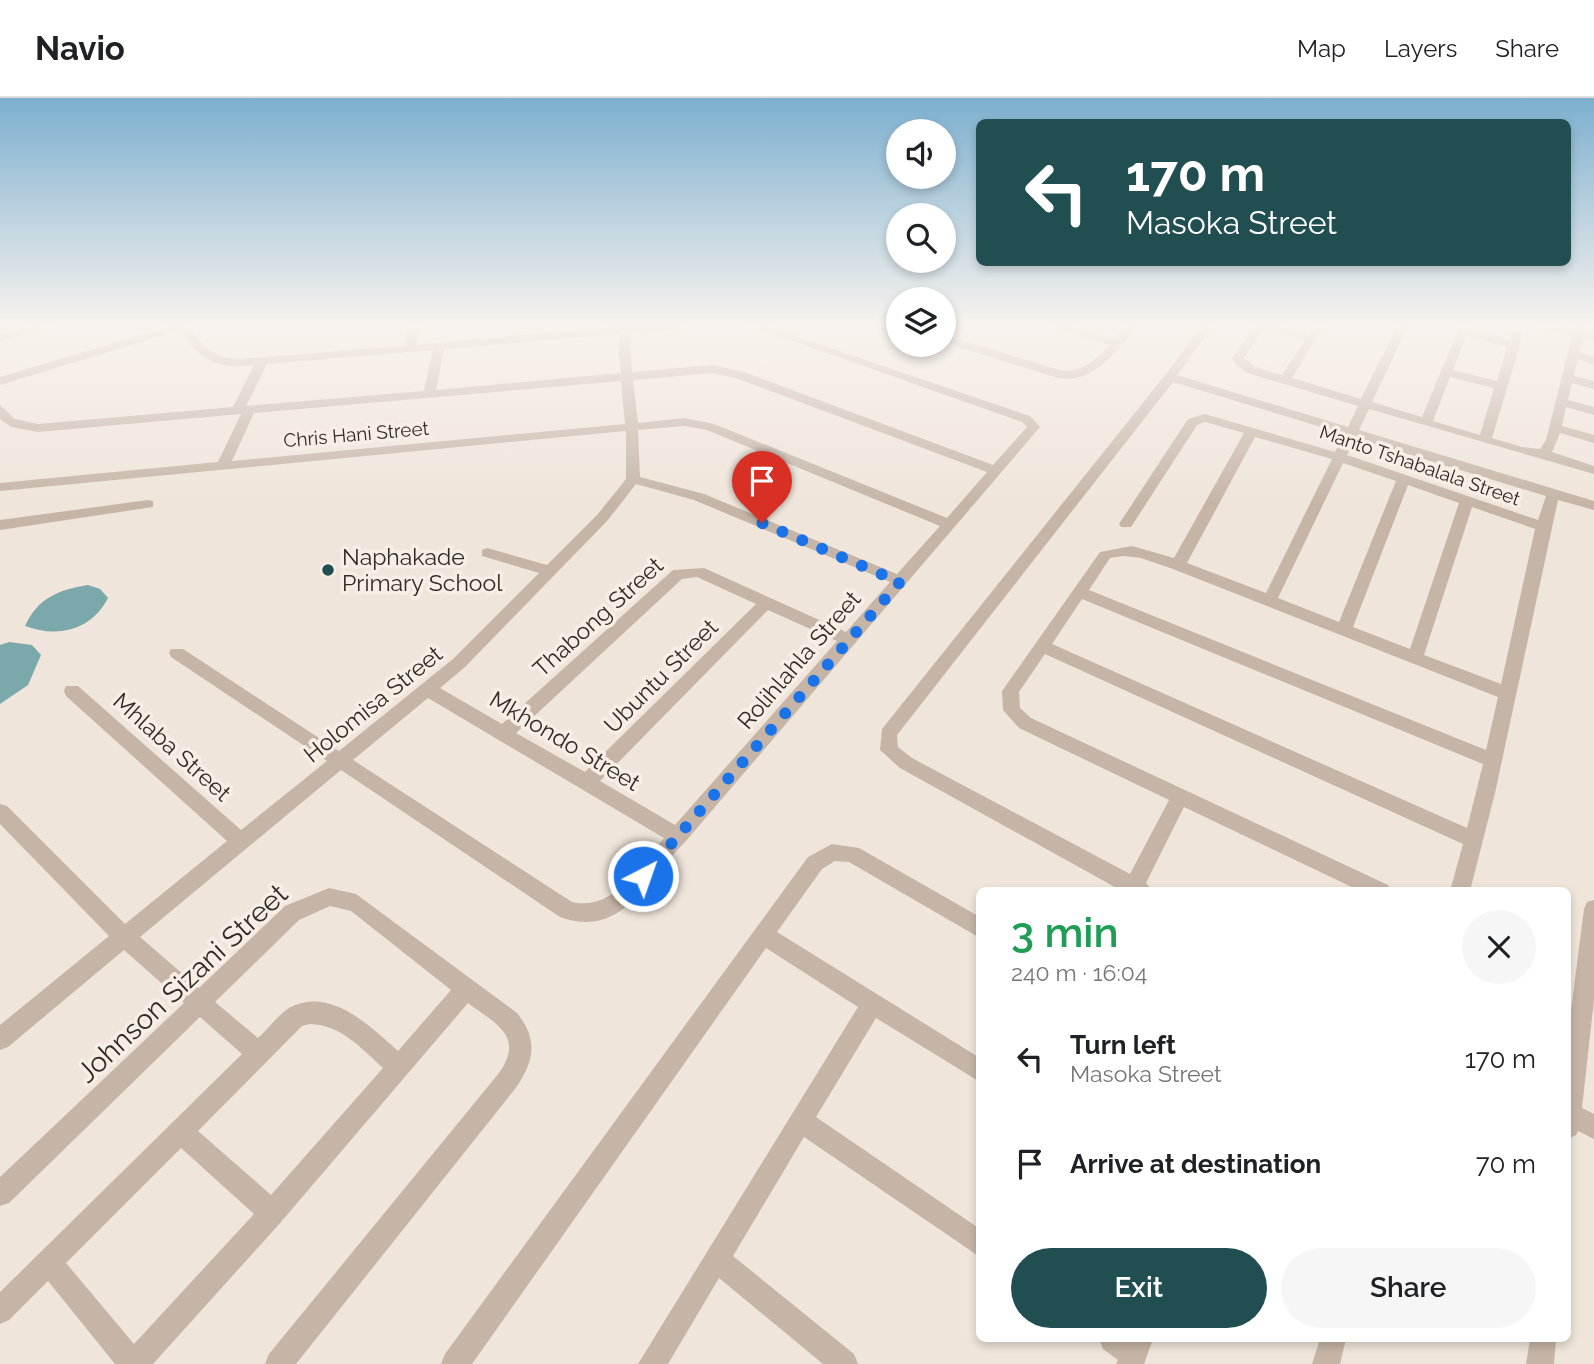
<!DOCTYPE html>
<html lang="en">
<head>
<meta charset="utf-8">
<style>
  :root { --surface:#fff; --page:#f6f6f6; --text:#202124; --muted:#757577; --line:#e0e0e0; --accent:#204e51 }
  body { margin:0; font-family:Raleway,sans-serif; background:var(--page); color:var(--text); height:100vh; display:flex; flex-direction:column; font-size:26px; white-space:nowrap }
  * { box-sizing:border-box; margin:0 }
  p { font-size:23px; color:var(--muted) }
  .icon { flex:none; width:38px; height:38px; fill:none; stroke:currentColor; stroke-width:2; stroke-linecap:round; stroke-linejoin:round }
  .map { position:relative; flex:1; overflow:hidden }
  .sheet { position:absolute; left:976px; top:789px; width:595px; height:455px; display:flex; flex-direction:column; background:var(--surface); border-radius:10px; box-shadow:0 4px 10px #0003 }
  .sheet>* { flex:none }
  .guide { position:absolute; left:976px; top:21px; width:595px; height:147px; border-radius:10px; box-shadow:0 4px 10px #0003; background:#204e51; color:#fff; overflow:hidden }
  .tools { position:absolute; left:886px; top:21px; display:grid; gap:14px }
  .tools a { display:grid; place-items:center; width:70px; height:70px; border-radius:50%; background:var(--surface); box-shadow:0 4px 10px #0003; font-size:35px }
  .pin { position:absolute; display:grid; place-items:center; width:60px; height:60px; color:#fff; margin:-72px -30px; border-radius:50% 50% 50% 0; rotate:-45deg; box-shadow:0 0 7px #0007 }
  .pin .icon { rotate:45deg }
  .me { position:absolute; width:77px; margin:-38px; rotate:41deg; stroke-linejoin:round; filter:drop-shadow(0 0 5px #0008) }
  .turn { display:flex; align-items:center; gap:24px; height:147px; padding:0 35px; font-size:32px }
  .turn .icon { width:91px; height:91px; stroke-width:2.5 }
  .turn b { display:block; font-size:49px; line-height:60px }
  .round { display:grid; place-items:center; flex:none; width:74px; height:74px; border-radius:37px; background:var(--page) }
  .headline { display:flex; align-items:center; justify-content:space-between; height:119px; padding:0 35px }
  h1 { font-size:42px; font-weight:600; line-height:52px; color:#1e9e55 }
  .button { display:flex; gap:14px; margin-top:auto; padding:14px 35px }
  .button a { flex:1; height:80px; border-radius:42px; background:var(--accent); color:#fff; font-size:28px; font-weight:600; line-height:80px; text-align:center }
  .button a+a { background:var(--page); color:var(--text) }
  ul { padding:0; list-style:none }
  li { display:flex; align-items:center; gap:21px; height:105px; padding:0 35px }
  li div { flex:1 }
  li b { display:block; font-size:26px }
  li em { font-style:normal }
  header { display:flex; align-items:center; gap:42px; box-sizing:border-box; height:98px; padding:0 35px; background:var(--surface); border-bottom:2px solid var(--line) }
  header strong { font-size:33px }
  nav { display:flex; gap:38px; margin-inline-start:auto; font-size:24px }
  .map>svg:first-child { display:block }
  .water { fill:#7ba8aa }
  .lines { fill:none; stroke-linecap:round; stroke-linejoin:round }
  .minor { fill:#c6b5a7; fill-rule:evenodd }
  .route { stroke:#1a73e8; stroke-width:12; stroke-dasharray:0 21.6 }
  .poi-dot { fill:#204e51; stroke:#f7efe6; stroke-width:2.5 }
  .labels { text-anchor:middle; stroke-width:7; stroke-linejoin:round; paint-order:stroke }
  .far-street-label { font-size:19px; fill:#332b27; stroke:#f7efe6 }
  .poi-label { font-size:23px; fill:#332b27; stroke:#f7efe6; text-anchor:start }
  .street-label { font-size:23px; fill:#332b27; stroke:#f7efe6 }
  .near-street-label { font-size:28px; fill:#332b27; stroke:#f7efe6 }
</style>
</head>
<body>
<header>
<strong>Navio</strong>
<nav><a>Map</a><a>Layers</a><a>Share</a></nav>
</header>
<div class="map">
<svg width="1594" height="1266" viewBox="0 0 1594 1266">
  <rect width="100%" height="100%" fill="#efe5da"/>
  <!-- water -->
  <path class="water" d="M88 487 100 491 108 500C91 533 57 540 25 528 38 500 58 492 88 487Z
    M9 544 32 547 41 557 28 587 0 606V547Z"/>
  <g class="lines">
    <!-- minor -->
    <path class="minor" d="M33 228H51L0 244V237Z
      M172 228H189C203 249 213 260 240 261L404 248 409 228H420L416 247 623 228H686L681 231 632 235 630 247 632 274 713 267 744 274 993 367 1027 329 1022 324 750 228H766L1030 318 1040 329 685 744C648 780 623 842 560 819L341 672 140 839 199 890 285 808 329 790 356 796 517 915C539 942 534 964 515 991L296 1266H265L269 1256 499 975C525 938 496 926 468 905L281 1124 153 1266H115L48 1183 9 1222 0 1226V1194L242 956 200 919 9 1105 0 1108V1079L184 905 124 852 8 949 0 952V927L109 838 0 726V706L7 708 125 826 227 743 66 598 64 593 66 588H78L241 732 327 663 171 559 169 555 171 551H183L339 653 453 561 539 475 482 458V452L487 450 547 467 598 416 626 381V333L0 393V385L218 364 241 316 38 334 11 329 0 321V307L15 321 38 326 233 309 254 267C215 271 202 264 180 232L0 287V279ZM621 236 618 247 621 275 436 292 444 251ZM433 252 424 293 246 308 267 266ZM713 275 736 280 987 374 947 420 714 326 684 320 638 325 633 282ZM621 283 625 326 232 363 254 315ZM684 328 707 332 940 428 897 476 704 396 640 379 638 332ZM636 386 694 402 890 484 846 534 704 470 673 472 502 626 440 590 465 569 608 422ZM697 479 756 506 585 674 516 635 682 481ZM768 512 837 543 675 727 600 683ZM428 600 664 740C640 767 614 814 572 804L353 662ZM330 808 351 813 451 892 398 953C370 928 330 888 289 910 278 917 268 931 258 940L215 904 299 822ZM310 926C341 927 361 950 383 970L271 1097 198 1033 302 928ZM181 1050 254 1116 134 1246 66 1165Z
      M1052 228H1069L1114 241 1125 228H1137C1117 253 1094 286 1058 280L943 244V237L1063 273C1083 273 1096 262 1109 247Z
      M1201 228H1213L1177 277 1348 329 1358 308 1247 275 1236 267 1232 260 1255 228H1279L1309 236 1314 228H1324L1292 280 1361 301 1397 228H1408L1372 304 1422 319 1460 228H1470L1469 232 1509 242 1513 233H1521L1520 247 1492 340 1522 349 1540 351 1546 342 1572 238 1539 228 1574 232 1575 228H1585L1584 234 1594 237V243L1583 241 1579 254 1594 259V267L1578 261 1574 278 1594 283V291L1572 285 1568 302 1594 309V317L1566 309 1562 328 1594 337V345L1560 335 1552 354 1594 368V376L1369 311 1359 332 1594 403V412L1558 402 1495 695 1470 793H1450L1463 746 1045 556 1019 594 1020 610 1031 620 1388 787 1391 793H1360L1184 709 1146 785 1153 793H1122L900 670 880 652 882 631 1166 276ZM1264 231 1305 242 1282 277 1255 269 1244 260ZM1466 238 1507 249 1497 283 1453 272ZM1450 279 1494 290 1480 337 1433 323ZM1173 284 1344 336 1335 354 1205 316 1188 321 1119 426 1121 429H1131L1197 327 1205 324 1244 335 1174 460 1132 448 1100 454 1002 593 1003 612 1019 630 1169 702 1130 776 912 660 898 649 897 637ZM1255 339 1332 361 1266 495 1187 465ZM1355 340 1546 398 1538 422 1347 357ZM1343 365 1396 383 1339 524 1278 500ZM1408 387 1459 405 1410 551 1353 529ZM1472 409 1535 431 1501 586 1424 557ZM1123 458 1141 460 1173 471 1498 599 1486 652 1089 492 1110 460ZM1082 501 1483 666 1467 730 1052 546Z
      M148 402 153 403V409L0 432V422Z
      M832 746 859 750 980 819V840L849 764 835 763 822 771 777 834 980 960V984L876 920 816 1019 980 1131V1159L804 1039 733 1158 854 1256 858 1266H823L719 1180 668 1266H638L858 909 766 850 472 1266H441L445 1256 808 759Z
      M1594 802V902L1582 1010 1594 1016V1041L1578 1033 1576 1037 1568 1041V936L1584 811 1587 804Z
      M1099 1241H1153L1144 1266H1116L1118 1262 1103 1251Z
      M1320 1241H1346L1340 1266H1312Z
      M1530 1241H1556L1554 1266H1526Z"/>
  </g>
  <!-- sky -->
  <linearGradient id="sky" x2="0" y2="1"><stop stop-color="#7cafcf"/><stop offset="0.56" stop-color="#f8f3ee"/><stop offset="1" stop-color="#f8f3ee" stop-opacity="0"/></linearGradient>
  <rect width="1594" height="405" fill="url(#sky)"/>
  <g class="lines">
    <!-- route -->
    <path class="route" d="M643 778 900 484 762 425"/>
  </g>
  <!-- markers -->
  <circle class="poi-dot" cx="328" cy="472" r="7"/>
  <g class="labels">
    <!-- far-street labels -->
    <g class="far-street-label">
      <text transform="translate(356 336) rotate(-5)" y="7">Chris Hani Street</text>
      <text transform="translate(1420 367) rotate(19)" y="7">Manto Tshabalala Street</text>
    </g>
    <!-- poi labels -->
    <g class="poi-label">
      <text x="342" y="467">Naphakade<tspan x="342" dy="26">Primary School</tspan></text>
    </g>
    <!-- street labels -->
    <g class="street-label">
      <text transform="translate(598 519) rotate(-42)" y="8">Thabong Street</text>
      <text transform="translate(799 562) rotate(-49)" y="8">Rolihlahla Street</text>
      <text transform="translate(661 578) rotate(-45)" y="8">Ubuntu Street</text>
      <text transform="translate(373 606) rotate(-39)" y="8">Holomisa Street</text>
      <text transform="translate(565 643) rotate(31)" y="8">Mkhondo Street</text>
      <text transform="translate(172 649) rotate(42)" y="8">Mhlaba Street</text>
    </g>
    <!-- near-street labels -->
    <g class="near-street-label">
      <text transform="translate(182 885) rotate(-43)" y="10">Johnson Sizani Street</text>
    </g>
  </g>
</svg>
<div class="tools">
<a><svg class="icon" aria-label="sound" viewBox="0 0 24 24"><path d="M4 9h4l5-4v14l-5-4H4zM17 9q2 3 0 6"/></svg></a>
<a><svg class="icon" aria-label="search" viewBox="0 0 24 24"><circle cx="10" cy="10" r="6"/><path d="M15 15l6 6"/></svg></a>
<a><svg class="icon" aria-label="layers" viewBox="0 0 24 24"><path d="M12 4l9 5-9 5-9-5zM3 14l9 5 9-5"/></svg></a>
</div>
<div class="pin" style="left:762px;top:425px;background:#d93025"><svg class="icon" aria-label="arrive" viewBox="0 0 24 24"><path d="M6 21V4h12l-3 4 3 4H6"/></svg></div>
<svg class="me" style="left:643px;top:778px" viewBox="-20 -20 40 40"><circle r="17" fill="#1a73e8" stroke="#fff" stroke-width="3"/><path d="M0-11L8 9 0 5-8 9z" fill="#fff"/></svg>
<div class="guide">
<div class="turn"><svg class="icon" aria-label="left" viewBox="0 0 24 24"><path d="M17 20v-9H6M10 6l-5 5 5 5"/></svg><div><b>170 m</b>Masoka Street</div></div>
</div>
<section class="sheet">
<div class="headline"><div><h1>3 min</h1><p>240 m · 16:04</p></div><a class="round"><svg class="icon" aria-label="close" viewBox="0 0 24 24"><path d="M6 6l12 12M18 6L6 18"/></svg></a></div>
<ul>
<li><svg class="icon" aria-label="left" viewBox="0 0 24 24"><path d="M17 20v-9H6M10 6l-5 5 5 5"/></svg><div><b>Turn left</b><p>Masoka Street</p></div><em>170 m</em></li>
<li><svg class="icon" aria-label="arrive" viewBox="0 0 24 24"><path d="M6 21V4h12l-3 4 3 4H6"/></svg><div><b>Arrive at destination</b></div><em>70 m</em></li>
</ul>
<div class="button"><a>Exit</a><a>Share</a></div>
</section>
</div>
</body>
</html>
